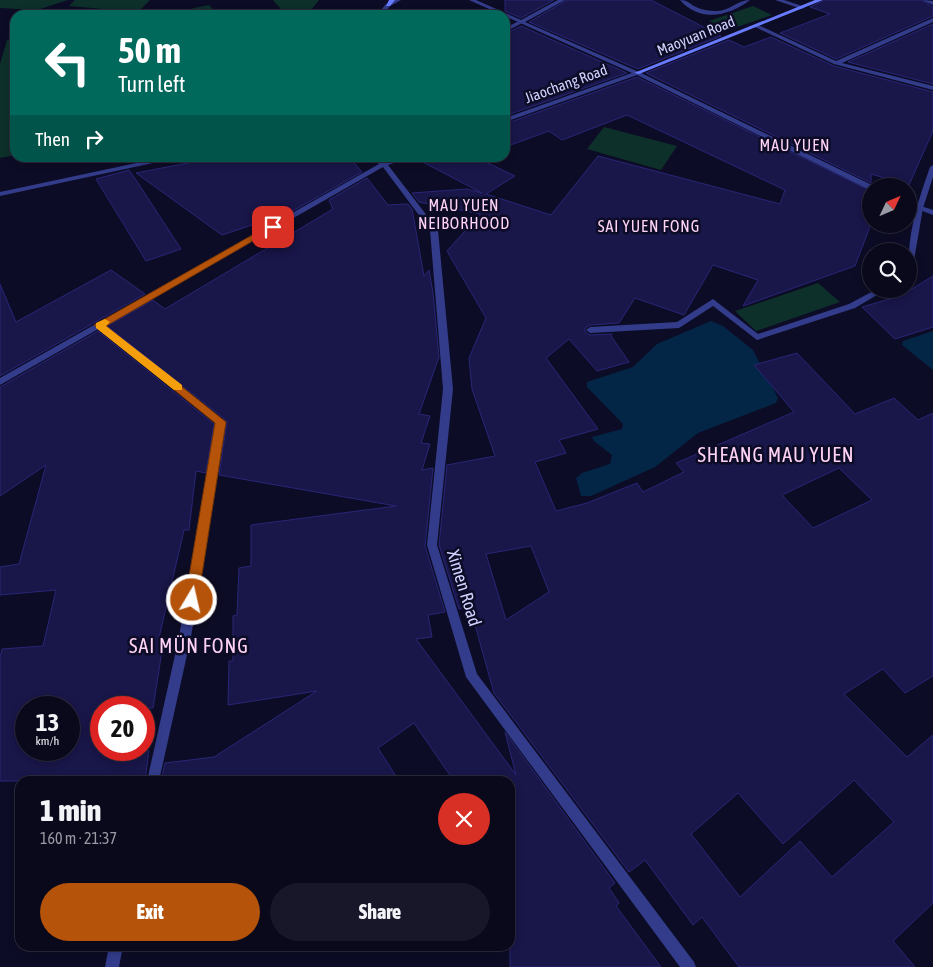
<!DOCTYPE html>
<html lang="en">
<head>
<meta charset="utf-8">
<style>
  :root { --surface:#0a091c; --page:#181729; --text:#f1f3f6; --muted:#999aa3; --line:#2a2a3b; --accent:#b45309 }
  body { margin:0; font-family:"Asap Condensed",sans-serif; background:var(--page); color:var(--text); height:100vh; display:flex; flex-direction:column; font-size:19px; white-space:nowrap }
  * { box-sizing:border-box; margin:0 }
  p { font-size:16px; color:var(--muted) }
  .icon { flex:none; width:28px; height:28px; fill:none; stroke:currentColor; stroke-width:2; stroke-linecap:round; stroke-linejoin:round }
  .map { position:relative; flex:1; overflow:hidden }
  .drawer { position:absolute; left:15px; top:776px; width:500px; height:175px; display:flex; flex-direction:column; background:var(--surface); border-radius:15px; box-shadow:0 2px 8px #0003,0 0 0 1px var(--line) }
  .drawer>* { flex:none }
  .banner { position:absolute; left:10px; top:10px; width:500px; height:152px; border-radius:15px; box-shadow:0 2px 8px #0003,0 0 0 1px var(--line); background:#00695c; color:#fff; overflow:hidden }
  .needle { width:32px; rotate:46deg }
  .buttons { position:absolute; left:862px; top:178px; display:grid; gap:10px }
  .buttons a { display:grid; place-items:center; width:55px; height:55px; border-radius:50%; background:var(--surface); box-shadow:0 2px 8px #0003,0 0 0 1px var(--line); font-size:25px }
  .speed { position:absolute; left:15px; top:696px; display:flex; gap:10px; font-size:25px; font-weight:700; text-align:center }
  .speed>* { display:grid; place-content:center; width:65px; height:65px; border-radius:50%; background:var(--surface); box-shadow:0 2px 8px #0003,0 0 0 1px var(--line); line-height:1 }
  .speed small { font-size:12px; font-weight:400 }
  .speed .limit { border:8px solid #d22; background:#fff; color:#111 }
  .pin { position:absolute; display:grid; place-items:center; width:42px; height:42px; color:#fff; margin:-21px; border-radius:10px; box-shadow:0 2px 8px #0006 }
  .me { position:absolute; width:55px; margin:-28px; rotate:9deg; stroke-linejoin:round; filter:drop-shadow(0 0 4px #0008) }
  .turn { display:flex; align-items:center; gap:18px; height:105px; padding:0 25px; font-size:22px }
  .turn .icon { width:65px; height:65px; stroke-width:2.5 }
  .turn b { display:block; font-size:35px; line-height:42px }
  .then { display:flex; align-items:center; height:48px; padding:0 25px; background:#0003; gap:10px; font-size:19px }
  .round { display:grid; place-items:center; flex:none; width:52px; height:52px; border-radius:26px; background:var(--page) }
  .headline { display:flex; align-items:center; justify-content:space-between; height:85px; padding:0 25px }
  h1 { font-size:30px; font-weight:800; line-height:38px }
  .primary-button { display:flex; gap:10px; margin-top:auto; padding:10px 25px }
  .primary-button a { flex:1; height:58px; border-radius:30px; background:var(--accent); color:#fff; font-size:20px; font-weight:800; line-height:58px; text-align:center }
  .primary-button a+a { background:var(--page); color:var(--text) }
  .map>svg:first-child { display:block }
  .green { fill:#0e302a }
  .water { fill:#042646 }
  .building { fill:#191649; stroke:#292677; fill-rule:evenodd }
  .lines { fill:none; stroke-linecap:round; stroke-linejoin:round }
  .lane { fill:#323c8a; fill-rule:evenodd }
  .street { fill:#323c8a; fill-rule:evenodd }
  .secondary { fill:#687bff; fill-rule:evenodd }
  .route { fill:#b45309; stroke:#753606 }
  .slow { fill:#f59e0b }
  .labels { text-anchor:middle; stroke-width:5; stroke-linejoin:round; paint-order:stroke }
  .far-street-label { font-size:15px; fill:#d1d2ff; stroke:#0d0c26 }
  .far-quarter-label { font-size:16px; letter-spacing:1px; fill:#ffd3f6; stroke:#0d0c26 }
  .street-label { font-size:18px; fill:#d1d2ff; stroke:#0d0c26 }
  .quarter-label { font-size:20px; letter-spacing:1px; fill:#ffd3f6; stroke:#0d0c26 }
</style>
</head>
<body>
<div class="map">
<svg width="933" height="967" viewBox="0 0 933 967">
  <rect width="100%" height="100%" fill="#0d0c26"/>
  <!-- green -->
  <path class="green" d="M0 0H68L37 10 0 8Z
    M75 0H150L138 12 69 6Z
    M273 0H319L307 15H286Z
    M209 5 218 15H161Z
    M753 6 772 15 728 30 709 21Z
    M15 38V155L0 158V64L7 40Z
    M604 127 677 146 661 170 587 149Z
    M818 283 840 302 756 331 735 311Z"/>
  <!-- water -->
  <path class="water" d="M711 321 723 326 753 350 778 398 776 403 698 433 655 467 591 496H581L576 478 582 473 610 464 612 455 594 441 592 437 622 429 623 424 587 387V382L633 367 657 344Z
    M933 331V370L902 345 903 341Z"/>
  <!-- building -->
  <path class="building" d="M505 0H554L521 18 505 11Z
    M567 0H651L721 36 638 69 529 22Z
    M825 0H921L933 7V16L836 59 780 33 830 14 810 7Z
    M933 24V84L848 62Z
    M521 26 627 73 505 116V34Z
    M771 37 834 66 933 92V131L909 185 871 174V183L646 73 729 40 744 47Z
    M637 77 871 191V224L855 266 743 306 758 280 713 265 684 315 635 298 619 323 590 325 585 328V332L590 335 612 334 611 336 629 362 597 371 569 339 546 358 598 429 559 440 566 453 535 462 556 511 587 503 637 483 643 492 684 472 676 463 794 412 754 365 797 353 855 414 894 398 918 420 933 413V676L905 693 883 669 844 694 907 757 933 735V903L893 941 915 967H739L702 917 693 925 645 860 629 872 494 693 470 607 459 609 439 545 447 465 495 456 472 389 469 358 486 318 447 251 480 214 419 202 412 193 467 189 482 193 415 158H477L515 176 486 194 551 215 598 156 780 204 785 190 627 115 562 140 549 131 505 147V124ZM839 468 872 500 813 528 782 495ZM531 546 549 592 506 620 486 554ZM854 780 894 822 832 877 800 841 740 897 691 834 738 793 783 844Z
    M214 158H350L362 172 291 212 222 235 136 173Z
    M129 170 136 180 181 249 146 261 96 179Z
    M367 178 388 205 408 204 412 209 424 276 429 270 433 293 439 357 419 414 430 416 421 443 430 444 422 470 433 468 425 546 445 612 428 615 432 637 416 639 516 775 505 732 615 883 609 888 619 903 616 906 661 967H510V781H454L414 723 378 748 399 781H161L165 763 214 757 317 691 228 705 229 661H233V616L237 615 239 568 251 566V525L396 506 219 475 227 421 107 326 153 300 165 309 333 209 329 200Z
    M111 270 145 294 0 376V284L16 322Z
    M933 276V327L895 339 862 307 900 296Z
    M98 331 214 424 206 473 196 471 189 530H184L159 638H164L153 708H101V750H149L145 781H0V658L2 649 43 646 56 590 0 595V567L19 564 46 465 0 496V387ZM26 708H69V750H26Z"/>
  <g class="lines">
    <!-- lane -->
    <path class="lane" d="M680 0C687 0 689 3 694 6 701 10 709 11 717 11 730 11 737 0 750 0 729 16 700 23 680 0Z
      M775 0H784L805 7 802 9Z
      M923 0 933 1V5L924 1Z
      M933 18V22L842 63 933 86V90L834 64 753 26 758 25 836 61Z
      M519 21 524 22 505 32V28Z
      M933 165V177L923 208 913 266 909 269C907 234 918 201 930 167Z
      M877 289H887L855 308 757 340 713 306 679 328 590 333 586 330 590 327 677 322 713 299 758 334 849 304Z
      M99 322 226 422 191 637 159 781H147L179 637 216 423 96 327 95 325Z
      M109 946H123L119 967H105Z"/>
    <!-- street -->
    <path class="street" d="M394 0H401L390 6 383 15H377L386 4Z
      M469 0H476L521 20 558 0H565L525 22 639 72 874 186H871V189H868L637 75 505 122V118L632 73Z
      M160 158H170L167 160 0 196V192Z
      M372 158H379L385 161 398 158H406L405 159 388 165 438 230 453 389 437 545 477 674 694 962 696 967H680L466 677 427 545 443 389 430 230 383 167 0 385V378L379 164Z
      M909 202 933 210V215L909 206Z"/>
    <!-- secondary -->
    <path class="secondary" d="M389 0H395L390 6H386Z
      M815 0H823L639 74 634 73Z"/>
  </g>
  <!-- route -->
  <path class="route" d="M270 225 277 227 106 326 226 422 198 600 192 605 185 600 215 423 94 325Z"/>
  <!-- slow -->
  <path class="slow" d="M105 319 110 322 106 326 182 385V390H174L96 328V323Z"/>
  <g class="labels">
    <!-- far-street labels -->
    <g class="far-street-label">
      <text transform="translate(696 36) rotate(-22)" y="5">Maoyuan Road</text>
      <text transform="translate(566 84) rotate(-20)" y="5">Jiaochang Road</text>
    </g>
    <!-- far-quarter labels -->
    <g class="far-quarter-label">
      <text x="795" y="151">MAU YUEN</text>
      <text x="464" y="211">MAU YUEN<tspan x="464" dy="18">NEIBORHOOD</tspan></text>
      <text x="649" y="232">SAI YUEN FONG</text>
    </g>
    <!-- street labels -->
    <g class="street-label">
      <text transform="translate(464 588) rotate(73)" y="6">Ximen Road</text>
    </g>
    <!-- quarter labels -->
    <g class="quarter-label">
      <text x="776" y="462">SHEANG MAU YUEN</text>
      <text x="189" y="653">SAI MÜN FONG</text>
    </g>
  </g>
</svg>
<div class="buttons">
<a><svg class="needle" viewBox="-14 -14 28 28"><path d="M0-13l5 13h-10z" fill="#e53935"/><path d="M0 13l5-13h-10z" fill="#999aa3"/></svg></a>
<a><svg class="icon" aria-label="search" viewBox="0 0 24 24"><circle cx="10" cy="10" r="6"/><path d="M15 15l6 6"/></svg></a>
</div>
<div class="speed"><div>13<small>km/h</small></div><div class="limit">20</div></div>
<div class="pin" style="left:273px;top:227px;background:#d93025"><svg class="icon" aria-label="arrive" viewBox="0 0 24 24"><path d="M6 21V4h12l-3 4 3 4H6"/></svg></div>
<svg class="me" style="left:192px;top:600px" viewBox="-20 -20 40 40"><circle r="17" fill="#b45309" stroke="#fff" stroke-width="3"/><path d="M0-11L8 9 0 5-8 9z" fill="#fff"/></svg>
<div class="banner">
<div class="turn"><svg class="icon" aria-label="left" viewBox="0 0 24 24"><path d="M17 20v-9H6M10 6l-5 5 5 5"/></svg><div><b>50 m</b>Turn left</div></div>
<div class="then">Then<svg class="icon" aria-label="right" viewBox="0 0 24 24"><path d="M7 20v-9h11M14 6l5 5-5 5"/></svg></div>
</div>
<section class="drawer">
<div class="headline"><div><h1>1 min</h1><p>160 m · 21:37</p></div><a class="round" style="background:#d93025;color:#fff"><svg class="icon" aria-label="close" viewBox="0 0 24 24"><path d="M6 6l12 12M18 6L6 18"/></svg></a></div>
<div class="primary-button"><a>Exit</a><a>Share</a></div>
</section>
</div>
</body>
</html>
